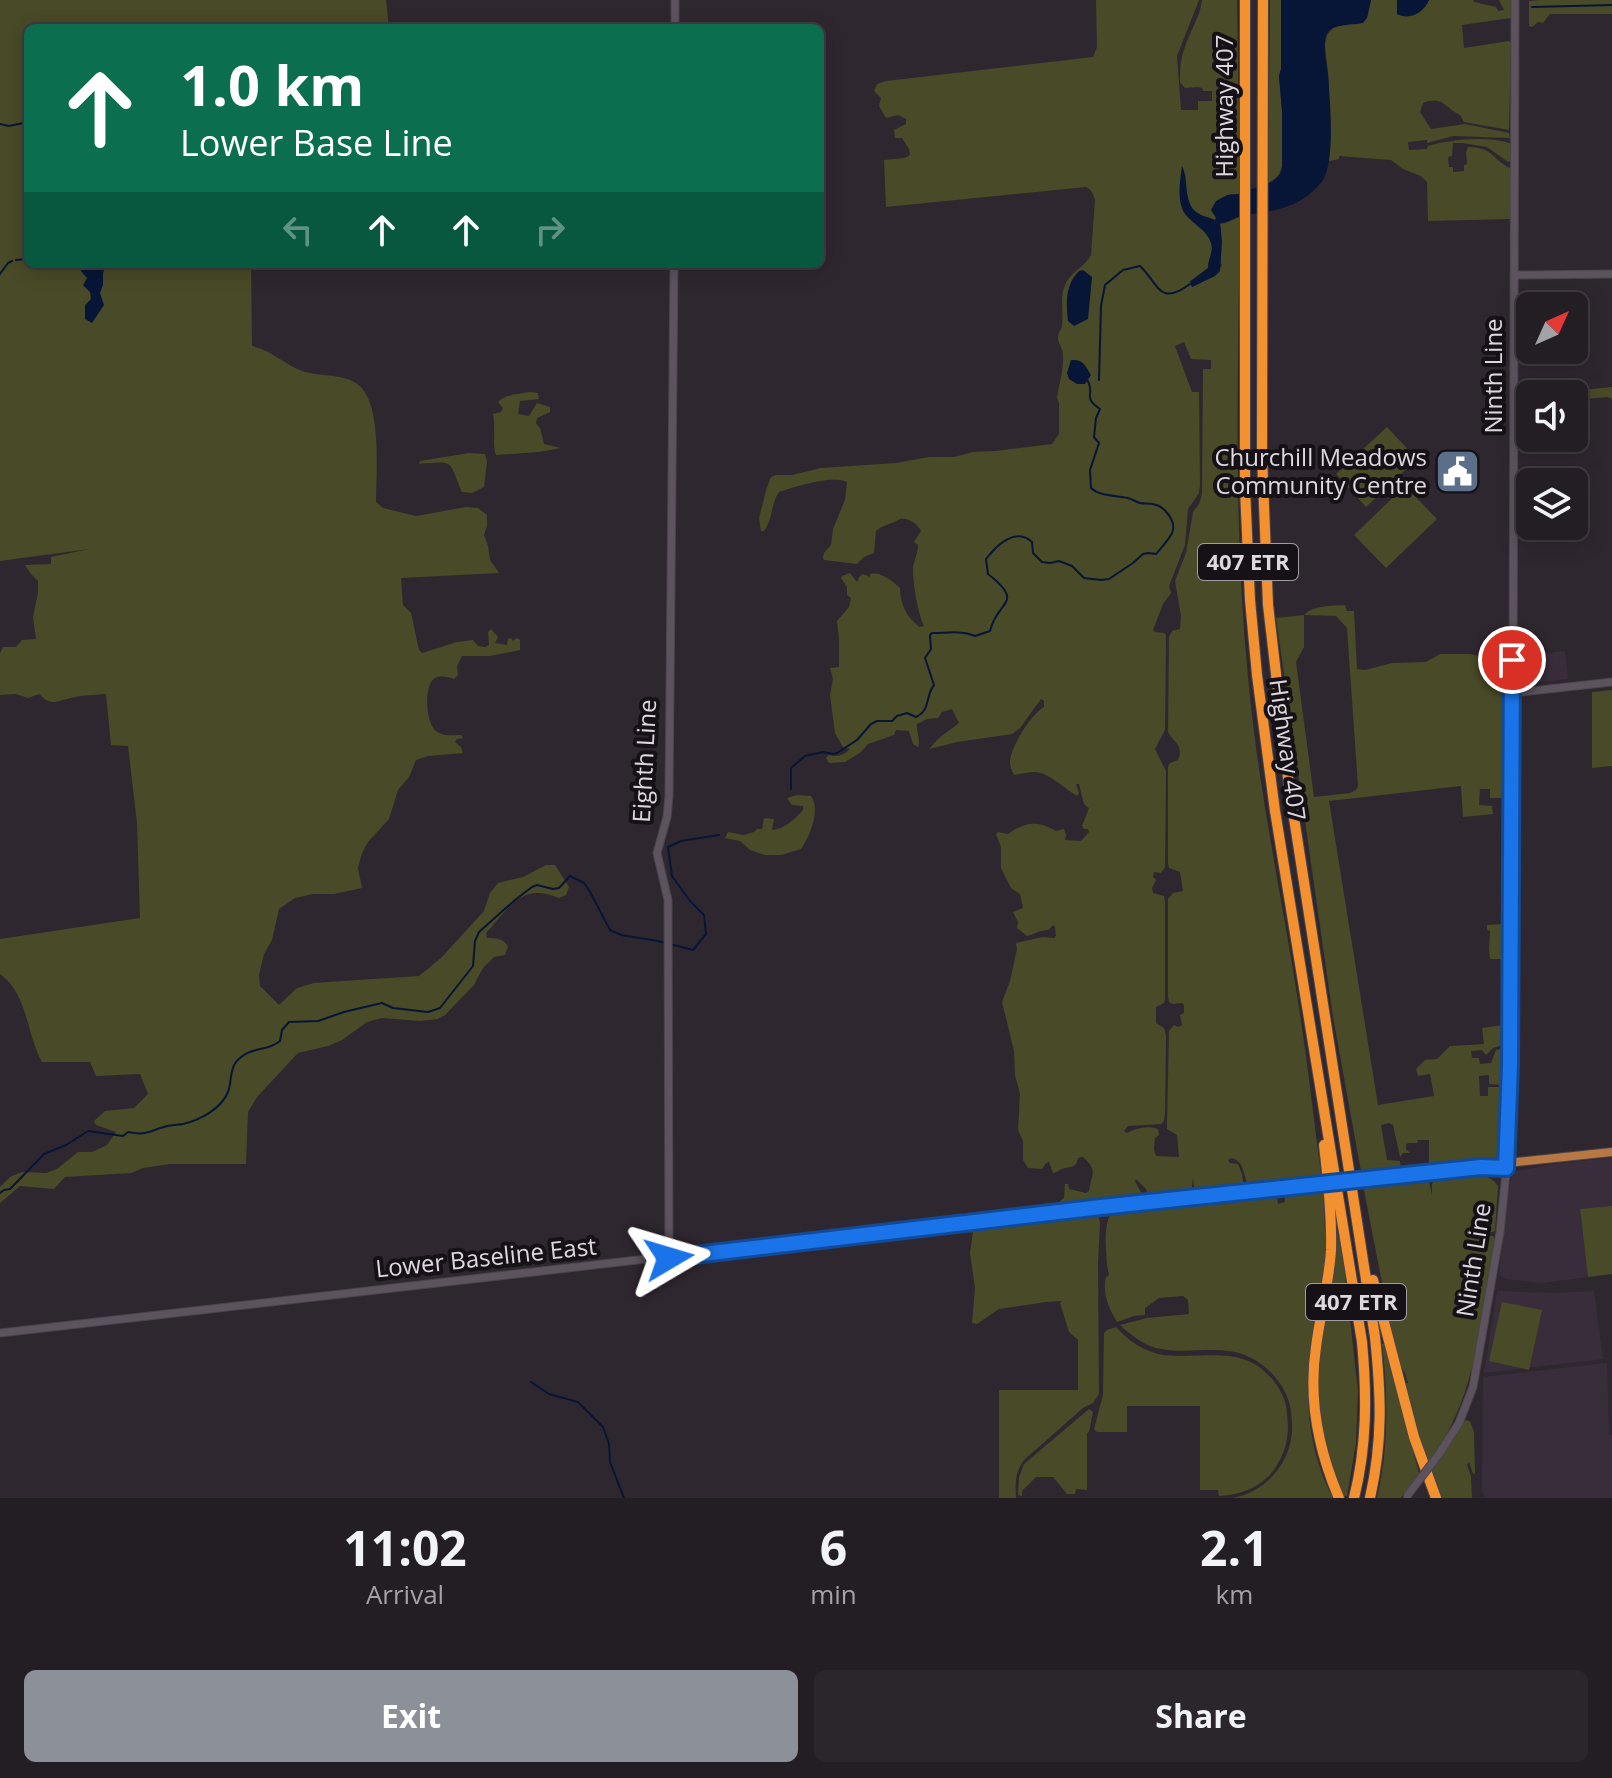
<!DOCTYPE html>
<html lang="en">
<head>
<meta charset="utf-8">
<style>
  :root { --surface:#231d24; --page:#2b262c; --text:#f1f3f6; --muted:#a3a2a6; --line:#403b41; --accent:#8c9099 }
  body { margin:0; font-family:"Open Sans",sans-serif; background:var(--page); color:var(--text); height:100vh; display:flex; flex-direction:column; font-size:30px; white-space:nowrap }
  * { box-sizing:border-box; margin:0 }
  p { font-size:26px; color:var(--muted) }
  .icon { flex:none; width:44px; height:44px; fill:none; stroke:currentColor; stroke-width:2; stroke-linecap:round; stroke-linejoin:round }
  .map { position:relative; height:1498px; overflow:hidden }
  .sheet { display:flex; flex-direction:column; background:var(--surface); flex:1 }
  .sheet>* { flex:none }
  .banner { position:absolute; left:24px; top:24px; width:800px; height:244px; border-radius:12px; box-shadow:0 4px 20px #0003,0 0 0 2px var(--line); background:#0b6e4f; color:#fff; overflow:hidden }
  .needle { width:52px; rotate:45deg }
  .controls { position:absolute; left:1516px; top:292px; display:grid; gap:16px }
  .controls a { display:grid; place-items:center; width:72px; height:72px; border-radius:12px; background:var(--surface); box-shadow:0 4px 20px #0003,0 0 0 2px var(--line); font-size:40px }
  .pin { position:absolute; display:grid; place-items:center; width:68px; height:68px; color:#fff; margin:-34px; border:4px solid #fff; border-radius:50%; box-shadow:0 2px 8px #0007 }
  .me { position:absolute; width:88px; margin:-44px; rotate:83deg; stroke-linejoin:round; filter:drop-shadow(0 0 6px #0008) }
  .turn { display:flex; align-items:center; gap:28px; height:168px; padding:0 24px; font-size:36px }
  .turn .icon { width:104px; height:104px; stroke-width:2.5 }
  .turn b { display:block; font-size:56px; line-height:68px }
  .lanes { display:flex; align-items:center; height:76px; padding:0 24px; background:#0003; justify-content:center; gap:40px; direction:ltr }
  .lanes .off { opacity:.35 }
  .eta { display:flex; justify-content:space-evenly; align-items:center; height:136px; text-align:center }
  .eta b { font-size:48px; font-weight:700; line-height:56px }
  .action { display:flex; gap:16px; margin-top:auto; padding:16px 24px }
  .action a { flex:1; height:92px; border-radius:12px; background:var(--accent); color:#fff; font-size:32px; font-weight:700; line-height:92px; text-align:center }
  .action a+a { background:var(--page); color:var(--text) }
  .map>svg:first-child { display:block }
  .built { fill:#392d3b }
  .green { fill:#494a27; fill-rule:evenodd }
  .water { fill:#071637 }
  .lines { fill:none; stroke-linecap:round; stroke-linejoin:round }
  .stream { stroke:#071637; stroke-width:2 }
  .secondary-casing { stroke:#4a444b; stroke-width:9 }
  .primary-casing { stroke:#4a444b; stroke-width:10 }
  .highway-casing { stroke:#4a444b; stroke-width:12 }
  .secondary { stroke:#5c535e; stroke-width:7 }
  .primary { stroke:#b77843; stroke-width:8 }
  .highway { stroke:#f39131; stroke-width:10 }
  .secondary-bridge-casing { stroke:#4a444b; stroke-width:9; stroke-linecap:butt }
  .secondary-bridge { stroke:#5c535e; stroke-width:7 }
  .route-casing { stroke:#114b97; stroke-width:20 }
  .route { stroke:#1a73e8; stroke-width:14 }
  .labels { text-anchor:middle; stroke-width:8; stroke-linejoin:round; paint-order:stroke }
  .shield { fill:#151116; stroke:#a19ca2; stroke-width:2 }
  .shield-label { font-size:22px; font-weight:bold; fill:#ddd7de }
  .street-label { font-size:24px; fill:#ddd7de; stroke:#151116 }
  .poi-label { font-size:24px; fill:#ddd7de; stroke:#151116; text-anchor:end }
</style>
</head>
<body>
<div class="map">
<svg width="1612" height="1498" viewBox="0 0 1612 1498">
  <rect width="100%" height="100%" fill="#2f2730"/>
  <!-- built -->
  <path class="built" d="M1565 651 1568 679 1535 683 1526 675V656Z
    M1612 1158V1206L1580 1210 1588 1277 1542 1283 1507 1279 1499 1275 1506 1207 1512 1174 1517 1171 1559 1163Z
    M1497 1291 1551 1293 1594 1291 1603 1359 1484 1373Z
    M1607 1363 1609 1434 1612 1436V1498H1485L1482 1493 1483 1377Z"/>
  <!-- green -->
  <path class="green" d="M0 0H386L389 28H28V264H251L252 346C271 350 284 364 302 371 320 377 339 373 356 383 383 400 376 473 376 502L383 508 416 516 466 507 478 508 487 515V526L484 535 488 546 490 560 499 573 401 578 403 605 411 613 419 650 422 653 457 642 473 640 478 646 485 647 489 645 488 632 491 629 498 637 495 643 507 645 508 639 511 638 513 641 517 638 520 640V650L490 656H462L457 666 458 675 454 679C448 677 440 675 435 678 423 685 426 724 436 731 444 737 452 735 461 735L463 738 457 739 455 742 461 747 463 753 428 756 416 760 409 777 398 790 389 819 368 842 362 853 358 868 362 888 334 894H313L295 898 279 909 272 940 264 954 259 975 260 986 279 1005 297 988 314 983 419 976 441 958 484 911 490 893 498 883 523 877 546 865H555L569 887 566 895 559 898C521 882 510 907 486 933L487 938C495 938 504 938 508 947L505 955 494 957 483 968 474 985 445 1015 438 1019 420 1021 382 1018 367 1022 342 1040 328 1046 298 1053 257 1097 248 1112 246 1164H170L143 1168 131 1173 65 1177 54 1189 20 1186 0 1203V1187L10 1177 22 1172 46 1173 57 1169 78 1152H92L107 1145 116 1132 96 1125 94 1121 105 1111 134 1108 148 1094 140 1074 96 1076 90 1062H42C26 1033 28 994 0 974V939L140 918 137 823 128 746 111 745 106 694C94 695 82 695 71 698 56 701 52 707 39 694L28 698 16 694 0 695V653L3 647H16L22 640 36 639 33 617 38 593V581L31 574 25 565 51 564V557L89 549 0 561Z
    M1096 0H1199L1177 56 1181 110H1198V101H1212V91H1203L1202 88 1198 87 1185 88 1180 82C1180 71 1180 60 1184 50 1189 32 1200 18 1202 0H1237L1240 192 1239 194H1230L1215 220C1209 217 1200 216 1195 212 1185 203 1186 183 1185 170L1183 211C1191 223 1212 231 1212 248 1212 255 1208 260 1208 268L1190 281 1192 287 1200 283 1222 266C1218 255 1223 238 1220 224L1226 223 1240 216C1238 370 1233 524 1248 677 1258 788 1282 897 1299 1007 1308 1065 1314 1123 1322 1181L1250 1188C1243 1178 1245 1160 1231 1158L1228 1160 1230 1163 1238 1164 1242 1174 1244 1188 1241 1190 1195 1195 1193 1178 1191 1195 1154 1199 1150 1198 1146 1192 1147 1190 1136 1179 1135 1181 1143 1196V1199L1135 1201H1115L1099 1205 1064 1208 1058 1203 1064 1198 1065 1184H1068L1069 1189 1086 1193 1089 1191C1091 1173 1099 1172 1083 1157L1078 1158C1076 1168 1073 1166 1065 1168 1060 1169 1058 1172 1053 1173L1049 1162 1046 1163 1042 1169 1028 1168 1023 1160V1141L1018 1130 1020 1094 1015 1075 1014 1051 1002 1002 1010 981 1017 949 1016 943 1043 937 1054 938 1056 936 1055 927 1053 925 1048 930C1040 930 1035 934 1027 936L1017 928 1018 922 1013 912 1023 908 1020 894 1011 888 1001 868V847L996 834 998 832 1008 834C1025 822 1037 820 1056 831L1064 829 1066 835 1065 840 1081 841 1089 832 1088 829H1084L1082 826 1089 808 1084 804 1079 784H1076L1079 793 1077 796C1065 789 1048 772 1035 772 1028 772 1020 774 1014 775 1012 771 1010 767 1010 762 1010 748 1031 714 1044 707V701L1041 699 1020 728 1012 734 957 742 929 749 939 738 959 723 952 709 942 712 938 718 927 719 917 724C916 732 921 739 918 747L913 744 909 731 896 730 894 735 868 744 861 752 845 762 829 763 826 758 829 755C838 757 843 756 850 749L843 747 835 733 830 695 833 679 830 668 839 667V638L837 621 849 607 851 598 847 595V587L841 578 842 576 850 573 857 582 859 577 863 574 870 577V574C880 571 893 581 900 588 900 598 904 612 911 619 913 622 917 624 919 627L924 626C918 614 913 583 913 570 913 562 918 554 918 545L914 542 921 531C917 523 908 518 900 519 892 524 882 525 876 531L874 553 864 557 857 564 824 560 823 558 824 553 831 545 833 529 845 500 847 482C831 475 796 487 779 492 771 503 773 519 764 531H761L759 518 767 487 771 477 776 475H792L821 468 896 463 929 457H954L973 452 995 451 1052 444 1059 434V403L1057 398C1059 384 1064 369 1063 355 1063 348 1058 344 1058 337 1058 333 1061 330 1062 326 1064 311 1059 296 1066 283 1072 271 1085 267 1091 255L1095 200C1093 194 1092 190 1086 187L886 207 884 160 905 158 910 155 909 149 902 138H895L894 130 906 124V119L898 115 886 118 879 106 881 98 874 91 877 84 886 81 1093 57 1097 47ZM1184 342 1191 359 1211 360V369H1203L1202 494 1199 504 1193 512 1186 553 1175 581 1181 616 1180 629 1172 631 1169 637 1168 732C1174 743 1184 745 1178 760L1170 763 1168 767V864L1169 868 1180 872 1183 891 1173 893 1168 899V997L1169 1002 1173 1004 1182 1003 1184 1005V1013L1180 1015 1182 1025 1178 1027 1174 1025 1169 1031 1167 1125V1129L1177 1135 1179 1157 1156 1156 1154 1149 1155 1138 1159 1135 1158 1129C1147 1125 1136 1128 1127 1133L1124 1131 1128 1126 1161 1124 1164 1121 1165 1113 1166 1036 1164 1028 1156 1023V1007L1164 1003 1165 999V902L1164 896 1153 893 1152 888 1156 880 1153 877 1154 872 1161 873 1165 867 1166 771 1155 749 1165 730 1166 635 1164 633 1155 632 1153 630 1163 604 1171 593 1169 586 1185 545 1188 509 1199 493 1200 485 1199 392H1192L1175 346Z
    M1270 0H1281V69L1279 76 1282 111V166L1278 177 1268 183Z
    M1371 0H1397V14C1410 20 1423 11 1429 0H1473L1474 2 1496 7 1498 11 1504 10 1499 0H1511V18L1462 25 1464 48 1509 41 1511 43 1509 130 1464 122 1460 115C1445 108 1443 95 1423 103L1420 112 1431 129 1465 124 1509 133 1510 138 1453 136 1427 143V140L1408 142 1409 150 1427 149 1428 146C1451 139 1487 136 1510 143V161L1508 162 1487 147 1462 143H1453L1452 156 1448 157 1449 167H1453V172L1464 171V165L1467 164 1466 152 1468 147C1495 148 1490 158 1510 168V219L1428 221 1427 182 1421 176 1403 169 1391 160 1339 156V159L1329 161V83L1325 45 1327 35 1334 27 1367 18Z
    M1540 0H1612V14H1550L1543 23 1538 22 1532 27 1529 26V1Z
    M1612 387V399L1608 397 1574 400V394H1543Z
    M530 392 538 393 539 399 520 401 518 414 529 416 537 403 550 407V412L537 418 536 423 540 428 544 444 561 448 539 452 496 455C492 445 496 427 493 414L501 412 503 408 498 402C505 394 520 394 530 392Z
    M1387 427 1417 459 1366 507 1336 474Z
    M469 453 485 454 487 462 484 487 472 493 462 492C448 460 456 461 419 464L420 461Z
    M1405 486 1437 519 1386 568 1354 535Z
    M1345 605 1347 611H1354L1357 669 1365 670 1392 663 1426 662 1440 654H1470L1504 661 1508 797 1506 798H1490V789H1480L1479 805 1492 806 1493 814 1463 817 1461 786 1329 801 1378 1105 1434 1096 1430 1074 1418 1076 1416 1069 1425 1060 1437 1059 1450 1046 1484 1044 1482 1028 1503 1025 1504 976 1506 978 1505 1044 1493 1048 1486 1055 1482 1050 1471 1051 1472 1058H1479L1480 1064 1491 1063 1496 1050 1505 1048V1083L1503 1085 1489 1084V1075L1479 1076 1480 1096H1488V1087H1505L1500 1150 1498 1158 1492 1161 1431 1169 1429 1162V1140H1418L1417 1143H1408L1406 1145V1149L1410 1153H1403L1400 1157 1393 1125 1389 1123 1381 1125 1387 1160 1400 1161 1401 1171 1399 1173 1362 1177 1333 1017 1276 618 1304 615C1314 605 1331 606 1345 605ZM1304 615 1336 616 1347 628 1358 786 1356 790 1350 793 1314 797 1296 662 1304 647Z
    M1612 690V766L1592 768V692Z
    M797 795 811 796C821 811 810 835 801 849L781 855H765L750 850 740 841 725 838 728 832 744 835 754 832 757 829H762L764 818 774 819 772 830C785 829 795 819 803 810V806L792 805 787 798Z
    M1503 924 1507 925 1506 970 1504 972V959H1490L1489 949 1490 931 1487 930V925Z
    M1481 1173 1494 1181 1498 1186 1495 1231 1493 1232 1467 1234V1236H1493L1495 1239C1482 1313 1477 1400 1429 1461L1421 1443 1403 1384 1408 1383 1405 1373 1397 1360 1363 1185 1425 1178 1429 1181 1432 1195V1184L1435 1179Z
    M1323 1189 1326 1254 1321 1292H1315C1314 1304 1315 1317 1313 1329 1304 1386 1305 1445 1333 1498H1232C1253 1495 1270 1482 1281 1465 1293 1446 1294 1427 1290 1406 1284 1379 1257 1354 1229 1351 1205 1348 1181 1354 1156 1348 1142 1344 1131 1335 1120 1325L1147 1318 1189 1314 1188 1300 1183 1296 1159 1298 1145 1308V1315L1134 1316 1117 1322C1109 1308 1102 1295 1106 1277L1109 1275 1107 1265C1106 1246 1103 1230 1111 1212L1119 1210 1277 1195 1278 1204 1285 1202V1195L1288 1192Z
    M1612 1206V1274L1588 1277 1580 1209Z
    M1090 1213 1098 1215 1100 1223 1098 1263 1099 1394 1093 1403 1083 1408 1024 1460C1015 1472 1015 1483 1016 1498H999V1390H1078V1340L1069 1332 1060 1303 1062 1301 1046 1302 999 1309 977 1324 972 1323 975 1288 970 1253 973 1231 978 1227 992 1224 1069 1217Z
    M1336 1225 1344 1265 1358 1391 1356 1443 1347 1496H1343C1333 1468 1322 1442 1319 1412 1313 1353 1327 1285 1334 1226Z
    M1502 1302 1542 1310 1529 1370 1489 1361Z
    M1116 1327C1128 1341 1145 1352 1163 1355 1204 1360 1242 1343 1273 1380 1281 1390 1286 1400 1287 1413 1290 1435 1286 1454 1273 1471 1260 1488 1240 1495 1219 1496L1218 1490H1200V1406H1127V1432H1097L1094 1429 1103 1395 1104 1333 1107 1330Z
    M1382 1344H1384L1419 1473 1401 1498H1377C1389 1447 1388 1395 1382 1344Z
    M1089 1409 1093 1412 1089 1432 1087 1433V1490L1076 1489 1075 1494H1067L1053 1477H1036L1022 1491V1496L1018 1495 1019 1477 1024 1464Z
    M1465 1420 1470 1421 1474 1432 1475 1473 1473 1474 1469 1462 1467 1465 1471 1476 1472 1498H1441L1431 1471Z"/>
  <!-- water -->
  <path class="water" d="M1281 0H1371L1367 18 1363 23C1353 25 1334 24 1328 32 1321 43 1327 62 1328 75 1330 100 1335 157 1324 178 1318 189 1302 201 1291 205 1276 212 1259 212 1243 216 1235 217 1229 223 1220 223L1222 242 1220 271 1215 276 1192 287 1190 282 1208 268C1208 259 1214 251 1211 243 1207 230 1194 225 1186 215 1176 203 1180 180 1182 166 1189 179 1183 201 1196 212 1201 216 1208 217 1215 220L1216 218 1211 210 1216 201 1227 195 1238 194 1272 182 1280 174 1282 169V111L1279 76 1281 69Z
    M1397 0H1429C1424 12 1410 21 1397 14Z
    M80 264H107L103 273V285L100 293 104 305 92 323 85 319V305L91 299 90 292 83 285 87 278 81 271Z
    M1083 270 1092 277 1088 319 1074 326 1068 321C1066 303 1065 285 1079 271Z
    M1071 360C1083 359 1085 365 1091 375L1085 384H1077L1069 379 1067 373Z"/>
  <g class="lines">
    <!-- stream -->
    <path class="stream" d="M1532 7 1612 5
      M0 124 9 126 28 122
      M16 260 28 259
      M0 274 8 263 12 261
      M1099 380 1101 306 1105 285 1123 270 1140 266C1159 284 1159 307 1190 284
      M791 789V768L805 756 823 752 833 754 837 753 857 740 871 724 877 721H892L897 716 907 713 916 717C931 710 925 696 934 685L925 658 931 649 930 635 932 633C945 633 963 630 975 636L990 631C997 600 1026 604 988 574L986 559C997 545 1015 527 1032 542L1033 553 1042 562 1050 563 1059 561 1072 566 1084 578 1101 580 1109 579 1133 563 1143 554 1148 553 1156 554C1161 548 1168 541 1172 533 1177 522 1165 506 1153 504 1149 503 1144 504 1140 503 1136 502 1132 499 1128 498 1116 495 1101 497 1091 488L1090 470 1099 443 1094 437 1096 418 1100 409C1082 397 1095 395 1088 381
      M0 1193 4 1190 10 1189 44 1154 66 1145 88 1131 123 1136 128 1132C145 1136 149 1131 164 1127 170 1125 177 1125 183 1124 200 1120 221 1109 228 1092 232 1083 229 1071 236 1062 251 1045 265 1053 280 1041L282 1030 289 1022 318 1021 344 1012 382 1003 393 1008 428 1012 440 1008 473 966 475 941 479 932 515 900 532 887 537 885 553 889 559 888 570 876 584 883 589 890 610 930 621 935 658 941 693 950 706 934 704 915 690 901 672 876 668 847 681 841 719 835
      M531 1382 549 1394 578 1402 603 1427 609 1444 610 1462 624 1498"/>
    <defs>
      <path id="secondary" d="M675 28V0
        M1514 275 1612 274
        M1513 693 1612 682
        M1373 1180 1507 1163
        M669 1258 668 900 657 853 667 817 669 796 674 264
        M0 1333 1101 1207 1311 1186
        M1439 1454 1459 1423 1473 1387 1500 1232 1507 1163 1510 1047 1513 687 1515 0"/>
      <path id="primary" d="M1507 1163 1612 1152"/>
      <path id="highway" d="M1245 0V489L1250 600 1257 675 1275 811 1362 1342C1367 1395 1367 1446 1354 1498
        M1263 0 1262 456 1268 605 1289 786 1375 1337C1381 1395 1383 1440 1370 1498
        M1324 1145C1328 1179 1332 1215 1331 1250 1329 1283 1320 1315 1316 1347 1308 1400 1318 1449 1339 1498
        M1373 1280 1414 1437 1436 1498"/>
    </defs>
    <!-- secondary casing -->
    <use href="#secondary" class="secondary-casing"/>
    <!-- primary casing -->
    <use href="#primary" class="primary-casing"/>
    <!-- highway casing -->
    <use href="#highway" class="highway-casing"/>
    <!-- secondary -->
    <use href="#secondary" class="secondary"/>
    <!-- primary -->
    <use href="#primary" class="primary"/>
    <!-- highway -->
    <use href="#highway" class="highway"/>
    <defs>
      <path id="secondary-bridge" d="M1311 1186 1373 1180
        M1407 1496 1439 1454"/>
    </defs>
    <!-- secondary-bridge casing -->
    <use href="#secondary-bridge" class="secondary-bridge-casing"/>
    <!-- secondary-bridge -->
    <use href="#secondary-bridge" class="secondary-bridge"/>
  </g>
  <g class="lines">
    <defs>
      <path id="route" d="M669 1258 1101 1207 1481 1167 1506 1168 1510 1066 1512 660"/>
    </defs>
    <!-- route casing -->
    <use href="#route" class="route-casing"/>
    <!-- route -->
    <use href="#route" class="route"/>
  </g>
  <!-- icons -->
  <defs>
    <symbol id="civic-square" viewBox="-11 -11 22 22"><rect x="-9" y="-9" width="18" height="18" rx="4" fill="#5c6f8a" stroke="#151116"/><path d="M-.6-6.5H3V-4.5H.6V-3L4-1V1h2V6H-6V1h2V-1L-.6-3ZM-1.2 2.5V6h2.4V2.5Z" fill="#fff"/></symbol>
  </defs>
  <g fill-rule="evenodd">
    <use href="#civic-square" x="1432" y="446" width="51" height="51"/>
  </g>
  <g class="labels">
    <!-- shield labels -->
    <g class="shield">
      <rect x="1198" y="544" width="100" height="36" rx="6"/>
      <rect x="1306" y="1284" width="100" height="36" rx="6"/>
    </g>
    <g class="shield-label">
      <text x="1248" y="570">407 ETR</text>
      <text x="1356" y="1310">407 ETR</text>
    </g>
    <!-- street labels -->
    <g class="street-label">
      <text transform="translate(1225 106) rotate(-90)" y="8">Highway 407</text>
      <text transform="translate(1494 376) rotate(-90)" y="8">Ninth Line</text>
      <text transform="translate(1287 750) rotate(82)" y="8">Highway 407</text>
      <text transform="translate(645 761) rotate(-87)" y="8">Eighth Line</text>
      <text transform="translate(486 1258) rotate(-6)" y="8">Lower Baseline East</text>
      <text transform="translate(1474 1260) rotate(-81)" y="8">Ninth Line</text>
    </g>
    <!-- poi labels -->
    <g class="poi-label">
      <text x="1427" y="466">Churchill Meadows<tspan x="1427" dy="28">Community Centre</tspan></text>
    </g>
  </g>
</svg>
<div class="controls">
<a><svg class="needle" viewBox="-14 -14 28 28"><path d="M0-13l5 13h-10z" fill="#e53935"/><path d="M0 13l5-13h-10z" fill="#a3a2a6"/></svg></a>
<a><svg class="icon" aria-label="sound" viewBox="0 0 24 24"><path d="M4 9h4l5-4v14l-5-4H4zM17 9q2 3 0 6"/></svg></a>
<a><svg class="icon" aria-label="layers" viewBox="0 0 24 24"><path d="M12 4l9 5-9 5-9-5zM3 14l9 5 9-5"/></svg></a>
</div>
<div class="pin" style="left:1512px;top:660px;background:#d93025"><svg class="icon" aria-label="arrive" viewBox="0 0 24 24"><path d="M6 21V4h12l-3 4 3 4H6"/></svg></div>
<svg class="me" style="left:669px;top:1258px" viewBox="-20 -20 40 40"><path d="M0-17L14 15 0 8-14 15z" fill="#1a73e8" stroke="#fff" stroke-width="4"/></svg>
<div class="banner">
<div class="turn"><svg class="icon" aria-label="ahead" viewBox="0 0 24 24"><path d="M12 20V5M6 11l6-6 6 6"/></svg><div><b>1.0 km</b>Lower Base Line</div></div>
<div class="lanes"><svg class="icon off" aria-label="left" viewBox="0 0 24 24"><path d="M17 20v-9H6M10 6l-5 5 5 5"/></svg><svg class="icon" aria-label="ahead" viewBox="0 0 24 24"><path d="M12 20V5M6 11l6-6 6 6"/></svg><svg class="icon" aria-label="ahead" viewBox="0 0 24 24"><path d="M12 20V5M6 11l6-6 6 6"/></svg><svg class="icon off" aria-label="right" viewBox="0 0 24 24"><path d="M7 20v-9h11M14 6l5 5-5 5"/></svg></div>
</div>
</div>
<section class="sheet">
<div class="eta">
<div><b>11:02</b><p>Arrival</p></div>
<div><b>6</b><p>min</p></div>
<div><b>2.1</b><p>km</p></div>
</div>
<div class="action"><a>Exit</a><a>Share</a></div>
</section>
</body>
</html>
